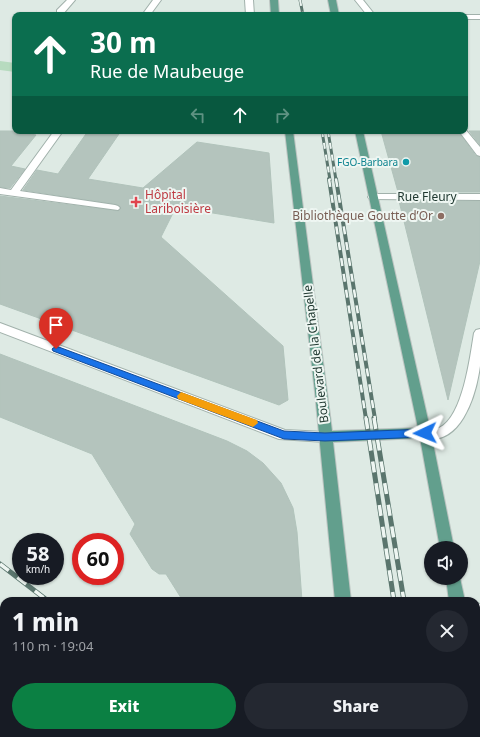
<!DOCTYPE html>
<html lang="en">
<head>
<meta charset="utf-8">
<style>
  :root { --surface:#171b24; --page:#242831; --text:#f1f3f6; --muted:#9ea1a6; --accent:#0b8043 }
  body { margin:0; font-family:"Noto Sans",sans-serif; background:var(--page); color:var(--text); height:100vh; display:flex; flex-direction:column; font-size:15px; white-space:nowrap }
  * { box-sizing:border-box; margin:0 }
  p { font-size:13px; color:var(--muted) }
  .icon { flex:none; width:22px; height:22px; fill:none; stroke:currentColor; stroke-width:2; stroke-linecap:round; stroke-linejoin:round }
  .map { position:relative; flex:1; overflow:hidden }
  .sheet { position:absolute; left:0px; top:597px; width:480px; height:140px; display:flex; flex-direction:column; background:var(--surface); border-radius:12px 12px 0 0; box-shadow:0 1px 3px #0004 }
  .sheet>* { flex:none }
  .guide { position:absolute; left:12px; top:12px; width:456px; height:122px; border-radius:8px; box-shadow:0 1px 3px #0004; background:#0b6e4f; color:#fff; overflow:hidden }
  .tools { position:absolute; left:424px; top:541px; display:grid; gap:8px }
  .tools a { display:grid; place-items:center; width:44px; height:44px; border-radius:50%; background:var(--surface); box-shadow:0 1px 3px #0004; font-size:20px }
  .speed { position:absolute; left:12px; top:533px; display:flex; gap:8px; font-size:20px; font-weight:700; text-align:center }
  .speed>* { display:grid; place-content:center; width:52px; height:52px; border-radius:50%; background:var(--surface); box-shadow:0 1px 3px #0004; line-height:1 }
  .speed small { font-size:10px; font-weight:400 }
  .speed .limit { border:6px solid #d22; background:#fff; color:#111 }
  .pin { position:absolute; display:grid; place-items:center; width:34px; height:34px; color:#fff; margin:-41px -17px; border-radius:50% 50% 50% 0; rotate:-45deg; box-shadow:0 0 4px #0007 }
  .pin .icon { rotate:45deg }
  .me { position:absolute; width:44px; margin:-22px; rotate:268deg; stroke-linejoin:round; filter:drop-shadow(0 0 3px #0008) }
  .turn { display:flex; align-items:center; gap:14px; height:84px; padding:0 12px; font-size:18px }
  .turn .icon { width:52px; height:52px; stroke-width:2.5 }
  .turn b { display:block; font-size:28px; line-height:34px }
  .lanes { display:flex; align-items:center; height:38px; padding:0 12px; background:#0003; justify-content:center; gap:20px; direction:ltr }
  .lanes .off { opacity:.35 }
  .round { display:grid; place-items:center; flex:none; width:42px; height:42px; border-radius:21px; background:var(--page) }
  .overview { display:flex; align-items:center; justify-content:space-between; height:68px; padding:0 12px }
  h1 { font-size:24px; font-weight:800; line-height:30px }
  .cta { display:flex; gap:8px; margin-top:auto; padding:8px 12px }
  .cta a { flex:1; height:46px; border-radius:24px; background:var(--accent); color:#fff; font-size:16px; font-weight:800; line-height:46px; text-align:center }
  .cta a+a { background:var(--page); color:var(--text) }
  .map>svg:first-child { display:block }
  .green { fill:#b7dbbf }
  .building { fill:#b4c4bd; stroke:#b1c3bb }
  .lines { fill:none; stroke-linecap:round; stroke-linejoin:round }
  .minor-casing { stroke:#a1b1ab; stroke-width:2 }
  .major-casing { stroke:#bcc4c1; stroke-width:2 }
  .minor { fill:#fff; fill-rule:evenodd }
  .major { fill:#629f8d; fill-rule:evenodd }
  .rail-far2-casing { stroke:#5a756d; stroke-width:3 }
  .rail-far1-casing { stroke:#5a756d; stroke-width:4 }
  .rail-casing { stroke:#5a756d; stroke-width:5 }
  .rail-far2 { stroke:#eef6f2; stroke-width:2; stroke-dasharray:6; stroke-linecap:butt }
  .rail-far1 { stroke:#eef6f2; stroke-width:2.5; stroke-dasharray:8; stroke-linecap:butt }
  .rail { stroke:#eef6f2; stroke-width:3.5; stroke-dasharray:11; stroke-linecap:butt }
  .route { fill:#1a73e8; stroke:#114b97 }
  .slow { fill:#f59e0b }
  .culture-dot { fill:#0f9aa8; stroke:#eef6f2; stroke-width:1.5 }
  .health-dot { fill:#e0444e; stroke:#eef6f2; stroke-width:1.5 }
  .education-dot { fill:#8d6e63; stroke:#eef6f2; stroke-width:1.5 }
  .labels { text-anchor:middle; stroke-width:4; stroke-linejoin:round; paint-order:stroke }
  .far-culture-label { font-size:10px; fill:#0d838f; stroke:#eef6f2; text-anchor:end }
  .health-label { font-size:12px; fill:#be3a42; stroke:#eef6f2; text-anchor:start }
  .street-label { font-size:12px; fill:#203931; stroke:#eef6f2 }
  .education-label { font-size:12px; fill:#785e54; stroke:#eef6f2; text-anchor:end }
</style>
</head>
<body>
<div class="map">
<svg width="480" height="737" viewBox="0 0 480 737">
  <rect width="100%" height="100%" fill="#deeae4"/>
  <!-- green -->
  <path class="green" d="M0 61 15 63V72L0 70Z"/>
  <!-- building -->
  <path class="building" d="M0 131H13L36 135 11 166 25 169 10 188 0 187Z
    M88 131H121L88 179 143 188 197 142 269 153 274 223 176 207 161 237 283 346 288 400 279 405 0 304V196L118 211 121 209 119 205 115 204 23 190 37 170 58 174Z
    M381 131H458L476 156 480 157V192H398Z
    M469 131H480V145Z
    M399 201H480V261L448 400Z
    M0 354 227 441 247 451 263 463 281 483 293 508 297 532 302 601H183L166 574H159L152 569 130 534 135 524 92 454 0 417Z"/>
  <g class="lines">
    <defs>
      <path id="minor" d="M67 0H75L63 14H57V10Z
        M153 0H161L150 15H142Z
        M245 0H253L254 15H246Z
        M355 0H363L375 15H367Z
        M464 15H480V19H465Z
        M465 129 480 147V156L477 155 459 131H465Z
        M54 131H63L20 191 115 205 118 206 120 208 118 210 0 194V188L11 190Z
        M373 194H480V200L370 199 368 197 370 195Z
        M0 323 285 430 325 432 330 433 331 437 330 441 325 442 279 439 0 332Z
        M480 329C480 341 480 354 480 366 476 396 460 450 420 437L419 433 420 429C426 427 434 430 439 428 463 417 470 357 474 333L476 330Z
        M476 603 480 604V621L476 620Z"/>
      <path id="major" d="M270 0H278L279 15H271Z
        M328 0H336L339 15H331Z
        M285 131H293L332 431 418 428 355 131H363L431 433 454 548H440L420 438 333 442 351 601H335L315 392Z
        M446 578H460L465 601H449Z
        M476 680 480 682V720L476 719Z
        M349 733H365L366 737H350Z"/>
    </defs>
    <!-- minor casing -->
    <use href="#minor" class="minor-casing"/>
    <!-- major casing -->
    <use href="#major" class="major-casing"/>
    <!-- minor -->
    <use href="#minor" class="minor"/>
    <!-- major -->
    <use href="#major" class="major"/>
    <defs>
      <path id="rail-far2" d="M300 0 303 15
        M322 131 330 180
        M328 131 336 180"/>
      <path id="rail-far1" d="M329 179 366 419
        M336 179 375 419"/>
      <path id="rail" d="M366 418 394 601
        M374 418 404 601
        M0 564 48 601
        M0 622 4 625
        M0 644 4 647
        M0 695 4 698
        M0 725 4 727
        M13 733 19 737
        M59 733 67 737
        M140 733 147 737
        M185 733 193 737
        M254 733 262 737
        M414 733V737
        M426 733 427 737"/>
    </defs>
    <!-- rail-far2 casing -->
    <use href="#rail-far2" class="rail-far2-casing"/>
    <!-- rail-far1 casing -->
    <use href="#rail-far1" class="rail-far1-casing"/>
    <!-- rail casing -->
    <use href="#rail" class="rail-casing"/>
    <!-- rail-far2 -->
    <use href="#rail-far2" class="rail-far2"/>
    <!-- rail-far1 -->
    <use href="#rail-far1" class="rail-far1"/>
    <!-- rail -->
    <use href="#rail" class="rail"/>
  </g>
  <!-- route -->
  <path class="route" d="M56 346 284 431 325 433 425 429 430 433 425 437 325 441 284 439 53 351 52 349Z"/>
  <!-- slow -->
  <path class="slow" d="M181 392 257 420 258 423 253 427 178 399 177 396Z"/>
  <!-- markers -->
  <circle class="culture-dot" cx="406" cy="162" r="4"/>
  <path class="health-dot" d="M134 196h4v4h4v4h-4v4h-4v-4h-4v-4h4z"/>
  <circle class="education-dot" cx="441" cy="216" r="4"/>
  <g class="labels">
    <!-- far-culture labels -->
    <g class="far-culture-label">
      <text x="398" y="166">FGO-Barbara</text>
    </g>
    <!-- health labels -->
    <g class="health-label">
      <text x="145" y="199">Hôpital<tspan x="145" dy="14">Lariboisière</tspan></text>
    </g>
    <!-- street labels -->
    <g class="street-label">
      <text x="427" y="201">Rue Fleury</text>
      <text transform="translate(316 354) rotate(-97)" y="4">Boulevard de la Chapelle</text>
    </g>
    <!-- education labels -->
    <g class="education-label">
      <text x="433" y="220">Bibliothèque Goutte d’Or</text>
    </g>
  </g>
</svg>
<div class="tools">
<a><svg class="icon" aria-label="sound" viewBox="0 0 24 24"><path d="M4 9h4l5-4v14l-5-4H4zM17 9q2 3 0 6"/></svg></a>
</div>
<div class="speed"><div>58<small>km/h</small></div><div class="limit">60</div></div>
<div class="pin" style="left:56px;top:349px;background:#d93025"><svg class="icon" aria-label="arrive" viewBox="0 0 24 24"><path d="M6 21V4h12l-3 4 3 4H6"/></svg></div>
<svg class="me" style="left:425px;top:433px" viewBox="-20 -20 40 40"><path d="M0-17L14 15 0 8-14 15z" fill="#1a73e8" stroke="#fff" stroke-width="4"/></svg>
<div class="guide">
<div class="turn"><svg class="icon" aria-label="ahead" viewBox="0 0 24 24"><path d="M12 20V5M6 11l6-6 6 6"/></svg><div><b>30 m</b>Rue de Maubeuge</div></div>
<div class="lanes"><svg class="icon off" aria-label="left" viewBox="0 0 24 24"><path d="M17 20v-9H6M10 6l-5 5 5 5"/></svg><svg class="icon" aria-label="ahead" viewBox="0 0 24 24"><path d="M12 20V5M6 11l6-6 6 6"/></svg><svg class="icon off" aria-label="right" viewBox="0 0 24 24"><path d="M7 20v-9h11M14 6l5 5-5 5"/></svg></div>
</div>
<section class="sheet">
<div class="overview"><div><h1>1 min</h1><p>110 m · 19:04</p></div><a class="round"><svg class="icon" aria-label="close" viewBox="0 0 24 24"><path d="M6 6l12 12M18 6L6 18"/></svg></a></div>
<div class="cta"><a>Exit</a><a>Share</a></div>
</section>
</div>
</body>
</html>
